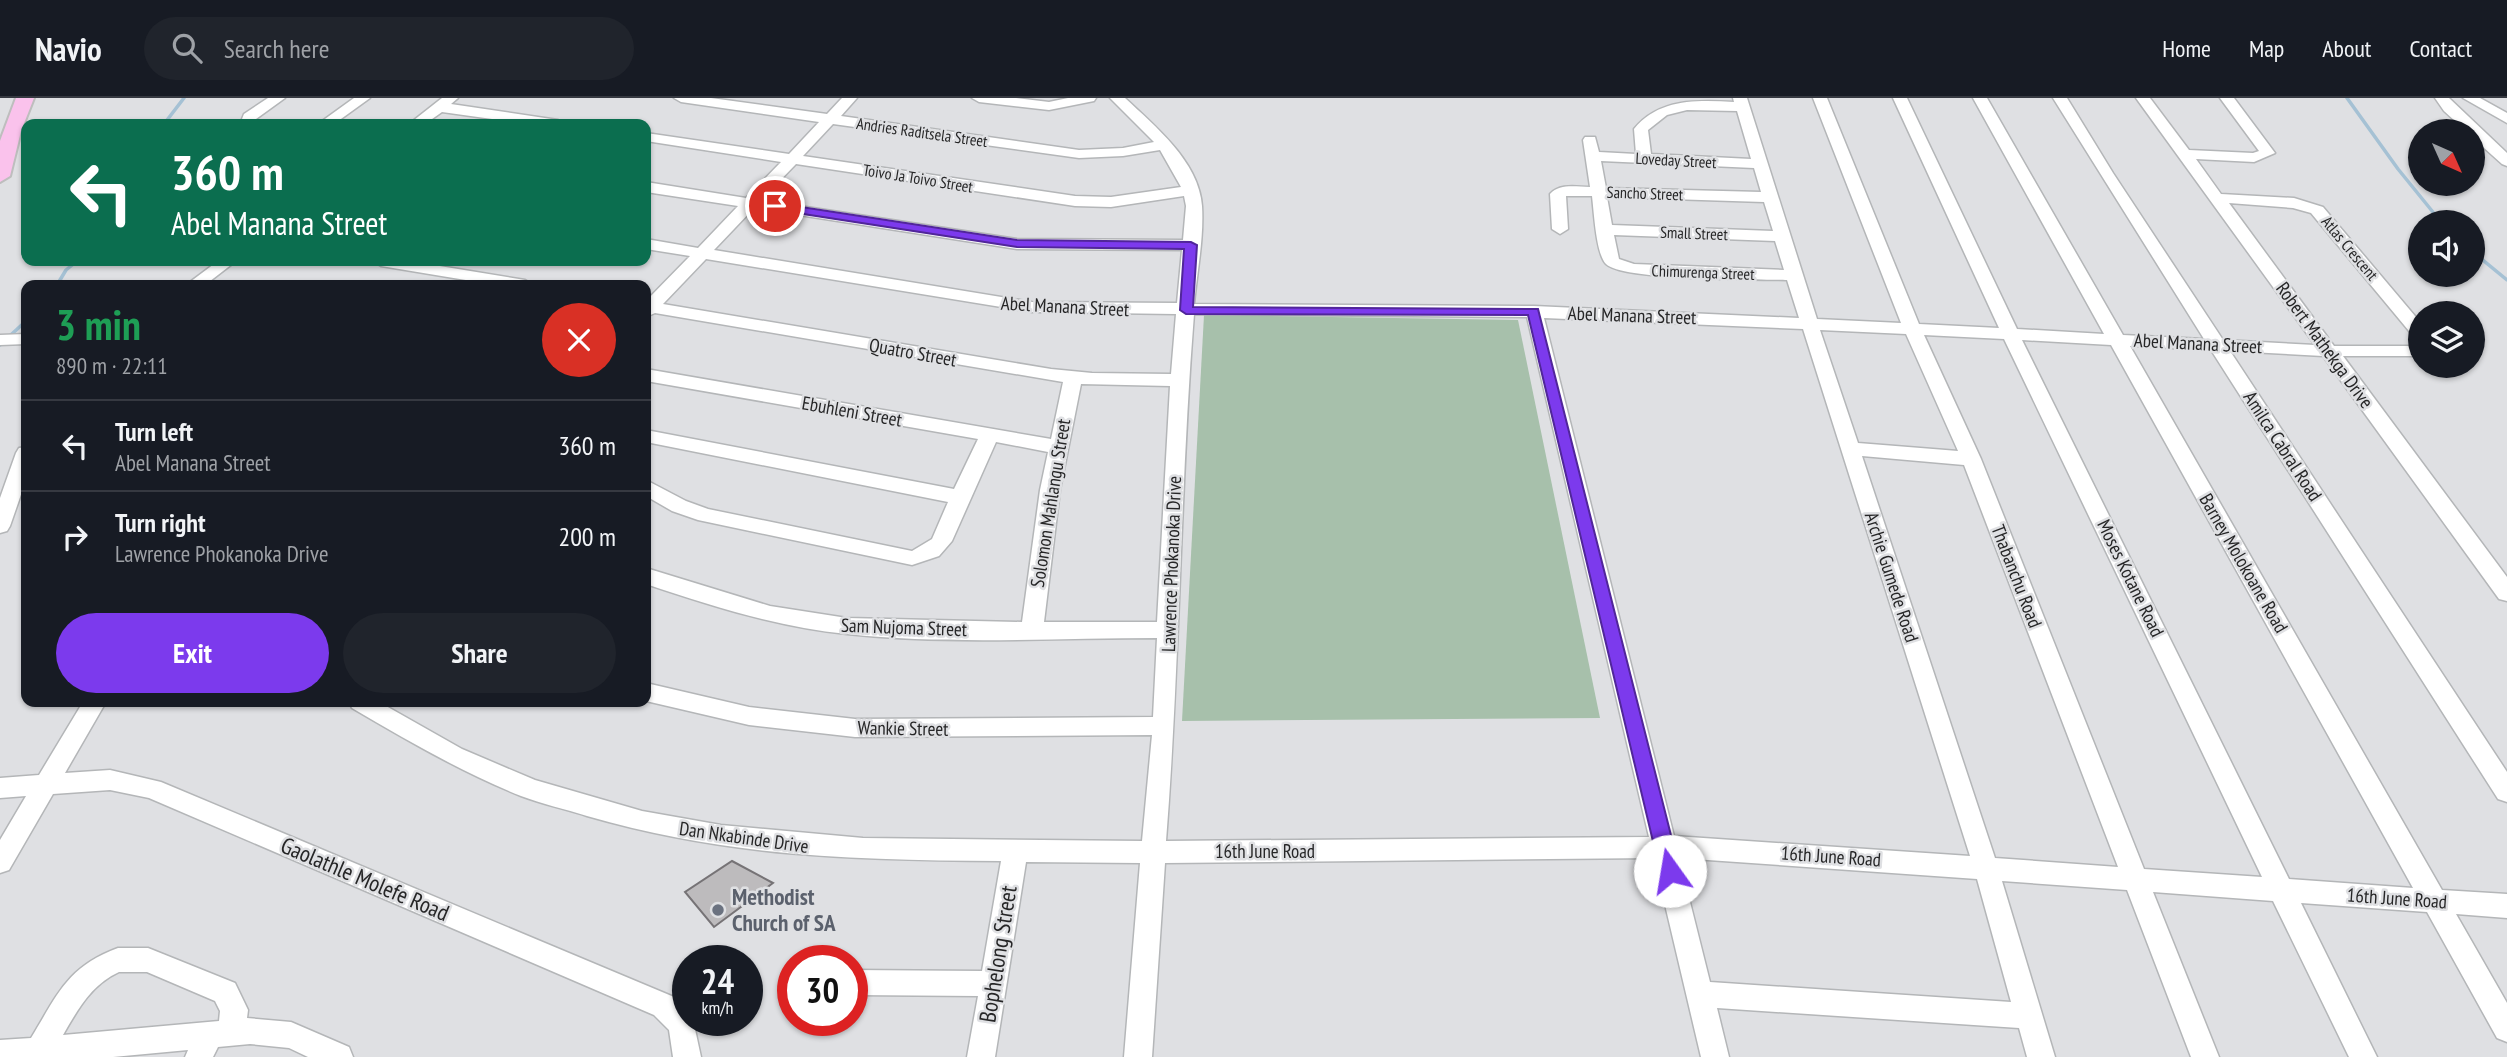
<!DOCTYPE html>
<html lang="en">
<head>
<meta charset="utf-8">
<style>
  :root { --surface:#171b24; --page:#20242c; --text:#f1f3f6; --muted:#9ea1a6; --line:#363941; --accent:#7c3aed }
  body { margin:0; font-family:"PT Sans Narrow",sans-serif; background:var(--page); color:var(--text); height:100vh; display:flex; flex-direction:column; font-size:26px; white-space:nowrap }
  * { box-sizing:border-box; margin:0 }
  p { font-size:23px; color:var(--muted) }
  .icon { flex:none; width:38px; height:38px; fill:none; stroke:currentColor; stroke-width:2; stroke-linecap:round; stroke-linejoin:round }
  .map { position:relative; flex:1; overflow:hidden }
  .panel { position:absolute; left:21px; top:182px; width:630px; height:427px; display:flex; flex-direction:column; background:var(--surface); border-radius:14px; box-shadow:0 2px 5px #0004 }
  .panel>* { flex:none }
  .hud { position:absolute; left:21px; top:21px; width:630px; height:147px; border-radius:14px; box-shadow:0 2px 5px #0004; background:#0b6e4f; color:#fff; overflow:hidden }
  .needle { width:46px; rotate:135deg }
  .fabs { position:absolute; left:2408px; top:21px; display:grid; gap:14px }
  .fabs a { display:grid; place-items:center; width:77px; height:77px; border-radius:50%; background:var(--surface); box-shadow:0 2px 5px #0004; font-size:35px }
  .speed { position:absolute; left:672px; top:847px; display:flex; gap:14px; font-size:35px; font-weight:700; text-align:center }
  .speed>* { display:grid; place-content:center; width:91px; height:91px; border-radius:50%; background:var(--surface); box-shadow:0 2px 5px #0004; line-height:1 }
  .speed small { font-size:18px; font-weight:400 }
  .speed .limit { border:10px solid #d22; background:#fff; color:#111 }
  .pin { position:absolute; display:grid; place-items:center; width:60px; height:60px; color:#fff; margin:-30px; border:4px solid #fff; border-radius:50%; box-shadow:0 2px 7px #0007 }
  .me { position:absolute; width:77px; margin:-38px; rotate:347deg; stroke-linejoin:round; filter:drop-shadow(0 0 5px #0008) }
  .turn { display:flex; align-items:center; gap:24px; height:147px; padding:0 35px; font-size:32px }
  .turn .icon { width:91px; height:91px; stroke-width:2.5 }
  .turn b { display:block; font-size:49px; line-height:60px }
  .round { display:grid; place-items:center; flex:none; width:74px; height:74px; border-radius:37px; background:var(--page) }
  .head { display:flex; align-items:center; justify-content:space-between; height:119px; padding:0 35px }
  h1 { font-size:42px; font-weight:600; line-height:52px; color:#1e9e55 }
  .primary-button { display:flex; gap:14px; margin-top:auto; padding:14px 35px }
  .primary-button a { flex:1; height:80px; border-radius:42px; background:var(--accent); color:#fff; font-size:28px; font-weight:600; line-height:80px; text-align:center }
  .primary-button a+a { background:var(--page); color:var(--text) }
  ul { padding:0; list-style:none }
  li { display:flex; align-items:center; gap:21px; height:91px; padding:0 35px; border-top:2px solid var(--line) }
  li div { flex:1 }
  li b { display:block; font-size:26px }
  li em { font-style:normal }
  header { display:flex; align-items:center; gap:42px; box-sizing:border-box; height:98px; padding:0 35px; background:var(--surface); border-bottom:2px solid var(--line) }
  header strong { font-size:33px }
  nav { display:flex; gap:38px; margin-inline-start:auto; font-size:24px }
  .search { width:490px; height:63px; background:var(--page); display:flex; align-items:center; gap:18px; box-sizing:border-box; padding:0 24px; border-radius:38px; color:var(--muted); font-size:26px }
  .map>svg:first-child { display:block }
  .green { fill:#a7c0ab }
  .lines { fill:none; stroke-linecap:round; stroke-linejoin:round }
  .stream { stroke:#a5c1d4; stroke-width:3.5 }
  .building { fill:#bdbbbd; stroke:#767376; stroke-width:2 }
  .minor-casing { stroke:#b4b6b8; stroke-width:3 }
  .major-casing { stroke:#bebebe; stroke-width:4 }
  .minor { fill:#fff; fill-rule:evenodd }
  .major { fill:#fac2ec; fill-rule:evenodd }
  .route { fill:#7c3aed; stroke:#51269a; stroke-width:2 }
  .worship-dot { fill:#6b7280; stroke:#dfe0e3; stroke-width:2.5 }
  .labels { text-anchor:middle; stroke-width:5; stroke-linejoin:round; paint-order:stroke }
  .far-street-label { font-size:16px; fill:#262627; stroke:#dfe0e3 }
  .street-label { font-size:19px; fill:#262627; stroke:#dfe0e3 }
  .near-street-label { font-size:23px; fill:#262627; stroke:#dfe0e3 }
  .near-worship-label { font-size:23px; font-weight:bold; fill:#5b616d; stroke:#dfe0e3; text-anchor:start }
</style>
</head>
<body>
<header>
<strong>Navio</strong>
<div class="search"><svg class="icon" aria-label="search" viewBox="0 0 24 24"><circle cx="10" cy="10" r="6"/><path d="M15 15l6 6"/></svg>Search here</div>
<nav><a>Home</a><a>Map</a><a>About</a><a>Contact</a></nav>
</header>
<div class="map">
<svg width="2507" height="959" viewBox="0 0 2507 959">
  <rect width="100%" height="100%" fill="#dfe0e3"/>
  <!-- green -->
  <path class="green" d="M1204 217 1518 222 1600 620 1182 623Z"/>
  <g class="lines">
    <!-- stream -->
    <path class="stream" d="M2347 0 2398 71 2441 124
      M164 26 184 0
      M2473 154 2507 182
      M57 187 66 172 77 163
      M0 247 26 223"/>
  </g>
  <!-- building -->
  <path class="building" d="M732 763 773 785 714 829 685 794Z"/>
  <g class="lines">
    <defs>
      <path id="minor" d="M268 0H285L256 21 254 26H240L244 16Z
        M354 0H370L334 26H318Z
        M442 0H458L451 6 558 22 565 26H529L442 14 425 26H409Z
        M674 0H711L827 16 842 0H857L841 18 1079 52 1123 50 1154 44 1110 0H1125C1155 28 1199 64 1202 108 1204 140 1197 174 1194 206L1534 208 1799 220 1787 182C1757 181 1623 183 1606 166 1596 156 1594 114 1592 98H1566L1568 131 1560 136 1552 131 1550 96C1560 85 1576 89 1590 89L1583 42 1585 39H1595L1599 54 1636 56 1634 31C1659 0 1698 2 1734 4L1733 0H1747L1817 221 1901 225 1813 0H1827L1919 226 1999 230 1893 0H1907L2017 231 2104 236 1973 0H1987L2123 237 2204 241 2053 0H2067L2113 75 2223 242 2315 247 2136 0H2150L2189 52 2253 55 2259 53 2220 0H2234L2275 55 2254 64 2196 61 2221 96 2294 100 2323 109 2420 224V240L2414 239 2311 115 2293 110 2229 105 2334 248H2420V258H2343L2507 479V503L2499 501 2323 258 2230 253 2507 674V704L2498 701 2211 252 2130 248 2442 792 2507 796V820L2456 816 2507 905V944L2497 940 2427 814 2301 805 2377 959H2349L2273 803 2153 794 2219 959H2191L2127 792 2002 783 2055 959H2027L2019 930 1717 910 1729 959H1701L1654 760 1165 765 1152 959H1124L1140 765 1026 764 995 959H967L978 898 854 897 852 872 982 873 1001 763C855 762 729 759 587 718 565 711 542 706 521 698 461 674 407 642 352 610L349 604H379L462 651 535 682 642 713 721 727 863 740 1142 743 1152 637 855 639 749 627 646 603V585L749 609 855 621 1153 619 1157 540C1054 540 949 547 847 536 777 529 712 508 646 486V470L770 508 847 520 1022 524 1040 392 1048 354 996 344 952 443 939 458 912 467 698 422 672 413 646 398V382L686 403 708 411 912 453 932 441 948 404 646 344V332L954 391 978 341 646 283V271L1051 341 1063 284 655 215 646 219V203L690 158 646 151V141L698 150 738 108 646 94V84L746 100 781 64 646 43V35L789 56 819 24 681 4ZM1687 12 1737 13 1751 61 1651 56 1648 32 1667 17ZM833 26 1079 60 1123 58 1160 52 1181 89 1111 99 1075 98 803 58ZM1601 63 1754 70 1761 94 1606 90ZM796 66 1075 108 1111 109 1184 98 1186 108 1183 142 1017 141 761 102ZM1607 99 1764 104 1773 133 1612 127ZM754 110 1017 151 1182 152 1177 205 1032 204 714 152ZM1614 137 1775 143 1784 172 1634 166 1619 161ZM706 161 1032 214 1176 216 1171 276 1092 275 1051 271 663 206ZM1194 216 1527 219 1649 739 1166 743C1180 567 1180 390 1194 216ZM1544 220 1803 231 1970 758 1674 738ZM1820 232 1906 236 1958 353 1858 345ZM1924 237 2004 241 2262 779 2144 771 1981 361ZM2022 242 2111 247 2413 790 2289 781ZM1081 286 1170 288 1157 524H1044L1060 392ZM1862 358 1964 367 2118 769 1995 760ZM1679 760 1977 781 2011 904 1710 884Z
        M972 0H1016L1049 4 1068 0H1096L1094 3 1049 12 979 4Z
        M2435 0H2449L2507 55V68L2502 66 2473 40V33H2466L2444 13Z
        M2463 0H2480L2507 15V25Z
        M218 163H236L205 187H186Z
        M373 163H409L525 182 533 187H496L381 168Z
        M26 236V246L0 247V237Z
        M26 349V382L10 428 7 433 0 435V400L16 355 19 350Z
        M83 604H106L65 675 110 672 161 684 674 899 688 913V922H693L701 959H673L669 932 654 917 149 700 110 692 53 696 9 772 0 775V742L26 698 0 700V680L39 677Z
        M118 850H148L235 885 248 912 247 920 291 924 349 949 353 959H308L289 950 250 946 218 949 213 959H185L188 952 113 959H0V942L31 940C58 896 67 869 118 850ZM119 874H147L215 903 220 913 219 923 63 937C78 911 91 887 119 874Z"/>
      <path id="major" d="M16 0H34L21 33 10 78 0 84V43Z"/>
    </defs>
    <!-- minor casing -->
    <use href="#minor" class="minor-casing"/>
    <!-- major casing -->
    <use href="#major" class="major-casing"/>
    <!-- minor -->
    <use href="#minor" class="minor"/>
    <!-- major -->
    <use href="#major" class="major"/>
  </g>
  <!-- route -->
  <path class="route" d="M775 105 1017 142 1191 144 1197 147 1193 209 1538 211 1680 773 1677 779 1670 782 1663 779 1660 773 1528 217 1186 216 1180 212 1184 151 1017 149 771 111 769 108Z"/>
  <!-- markers -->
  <circle class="worship-dot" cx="718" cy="812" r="7"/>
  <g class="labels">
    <!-- far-street labels -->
    <g class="far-street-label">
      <text transform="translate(922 34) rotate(8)" y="6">Andries Raditsela Street</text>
      <text transform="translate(1676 62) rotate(3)" y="6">Loveday Street</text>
      <text transform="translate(918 80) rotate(9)" y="6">Toivo Ja Toivo Street</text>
      <text transform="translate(1645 95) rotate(2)" y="6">Sancho Street</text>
      <text transform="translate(1694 135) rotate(2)" y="6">Small Street</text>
      <text transform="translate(2350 150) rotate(50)" y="6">Atlas Crescent</text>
      <text transform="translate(1703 174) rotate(2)" y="6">Chimurenga Street</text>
    </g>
    <!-- street labels -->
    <g class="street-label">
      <text transform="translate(1065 208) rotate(3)" y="7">Abel Manana Street</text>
      <text transform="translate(1632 217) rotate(2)" y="7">Abel Manana Street</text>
      <text transform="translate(2198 245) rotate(3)" y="7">Abel Manana Street</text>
      <text transform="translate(2325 247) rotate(54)" y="7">Robert Mathekga Drive</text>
      <text transform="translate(913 254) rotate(10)" y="7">Quatro Street</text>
      <text transform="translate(852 313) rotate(10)" y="7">Ebuhleni Street</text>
      <text transform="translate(2283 348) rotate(57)" y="7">Amilca Cabral Road</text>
      <text transform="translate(1050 405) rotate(-81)" y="7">Solomon Mahlangu Street</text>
      <text transform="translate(2244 465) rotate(60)" y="7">Barney Molokoane Road</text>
      <text transform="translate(1171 466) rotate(-88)" y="7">Lawrence Phokanoka Drive</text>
      <text transform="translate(2017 478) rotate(69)" y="7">Thabanchu Road</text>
      <text transform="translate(1892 479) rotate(72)" y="7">Archie Gumede Road</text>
      <text transform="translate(2131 480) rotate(64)" y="7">Moses Kotane Road</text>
      <text transform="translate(904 529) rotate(2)" y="7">Sam Nujoma Street</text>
      <text transform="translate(903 630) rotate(1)" y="7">Wankie Street</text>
      <text transform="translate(744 739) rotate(8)" y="7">Dan Nkabinde Drive</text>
      <text x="1265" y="760">16th June Road</text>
      <text transform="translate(1831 758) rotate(4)" y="7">16th June Road</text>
      <text transform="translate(2397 800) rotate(4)" y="7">16th June Road</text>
    </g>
    <!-- near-street labels -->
    <g class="near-street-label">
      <text transform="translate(365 781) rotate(23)" y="8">Gaolathle Molefe Road</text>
      <text transform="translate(998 856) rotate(-81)" y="8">Bophelong Street</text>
    </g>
    <!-- near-worship labels -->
    <g class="near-worship-label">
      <text x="732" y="807">Methodist<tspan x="732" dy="26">Church of SA</tspan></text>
    </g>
  </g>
</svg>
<div class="fabs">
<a><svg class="needle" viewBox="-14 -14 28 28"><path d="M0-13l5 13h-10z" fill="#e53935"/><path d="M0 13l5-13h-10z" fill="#9ea1a6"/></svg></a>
<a><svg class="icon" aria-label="sound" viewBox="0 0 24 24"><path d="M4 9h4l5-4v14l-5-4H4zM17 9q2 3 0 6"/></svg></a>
<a><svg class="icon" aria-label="layers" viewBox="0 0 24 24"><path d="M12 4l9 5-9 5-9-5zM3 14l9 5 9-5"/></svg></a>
</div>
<div class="speed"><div>24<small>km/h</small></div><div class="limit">30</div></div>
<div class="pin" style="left:775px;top:108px;background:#d93025"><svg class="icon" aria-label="arrive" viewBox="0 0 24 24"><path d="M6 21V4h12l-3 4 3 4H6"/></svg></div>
<svg class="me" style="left:1670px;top:773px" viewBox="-20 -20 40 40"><circle r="19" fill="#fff"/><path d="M0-13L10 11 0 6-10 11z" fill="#7c3aed"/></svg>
<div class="hud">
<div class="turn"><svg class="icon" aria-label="left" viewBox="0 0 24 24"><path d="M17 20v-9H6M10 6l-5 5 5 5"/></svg><div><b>360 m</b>Abel Manana Street</div></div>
</div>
<section class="panel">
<div class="head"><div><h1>3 min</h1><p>890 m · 22:11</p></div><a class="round" style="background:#d93025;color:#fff"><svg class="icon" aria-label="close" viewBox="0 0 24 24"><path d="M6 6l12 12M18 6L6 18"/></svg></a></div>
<ul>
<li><svg class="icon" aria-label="left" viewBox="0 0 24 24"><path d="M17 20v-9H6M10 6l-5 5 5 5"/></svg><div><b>Turn left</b><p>Abel Manana Street</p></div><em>360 m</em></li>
<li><svg class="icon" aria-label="right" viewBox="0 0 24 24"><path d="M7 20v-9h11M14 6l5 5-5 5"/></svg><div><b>Turn right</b><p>Lawrence Phokanoka Drive</p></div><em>200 m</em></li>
</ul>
<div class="primary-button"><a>Exit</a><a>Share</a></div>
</section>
</div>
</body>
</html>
